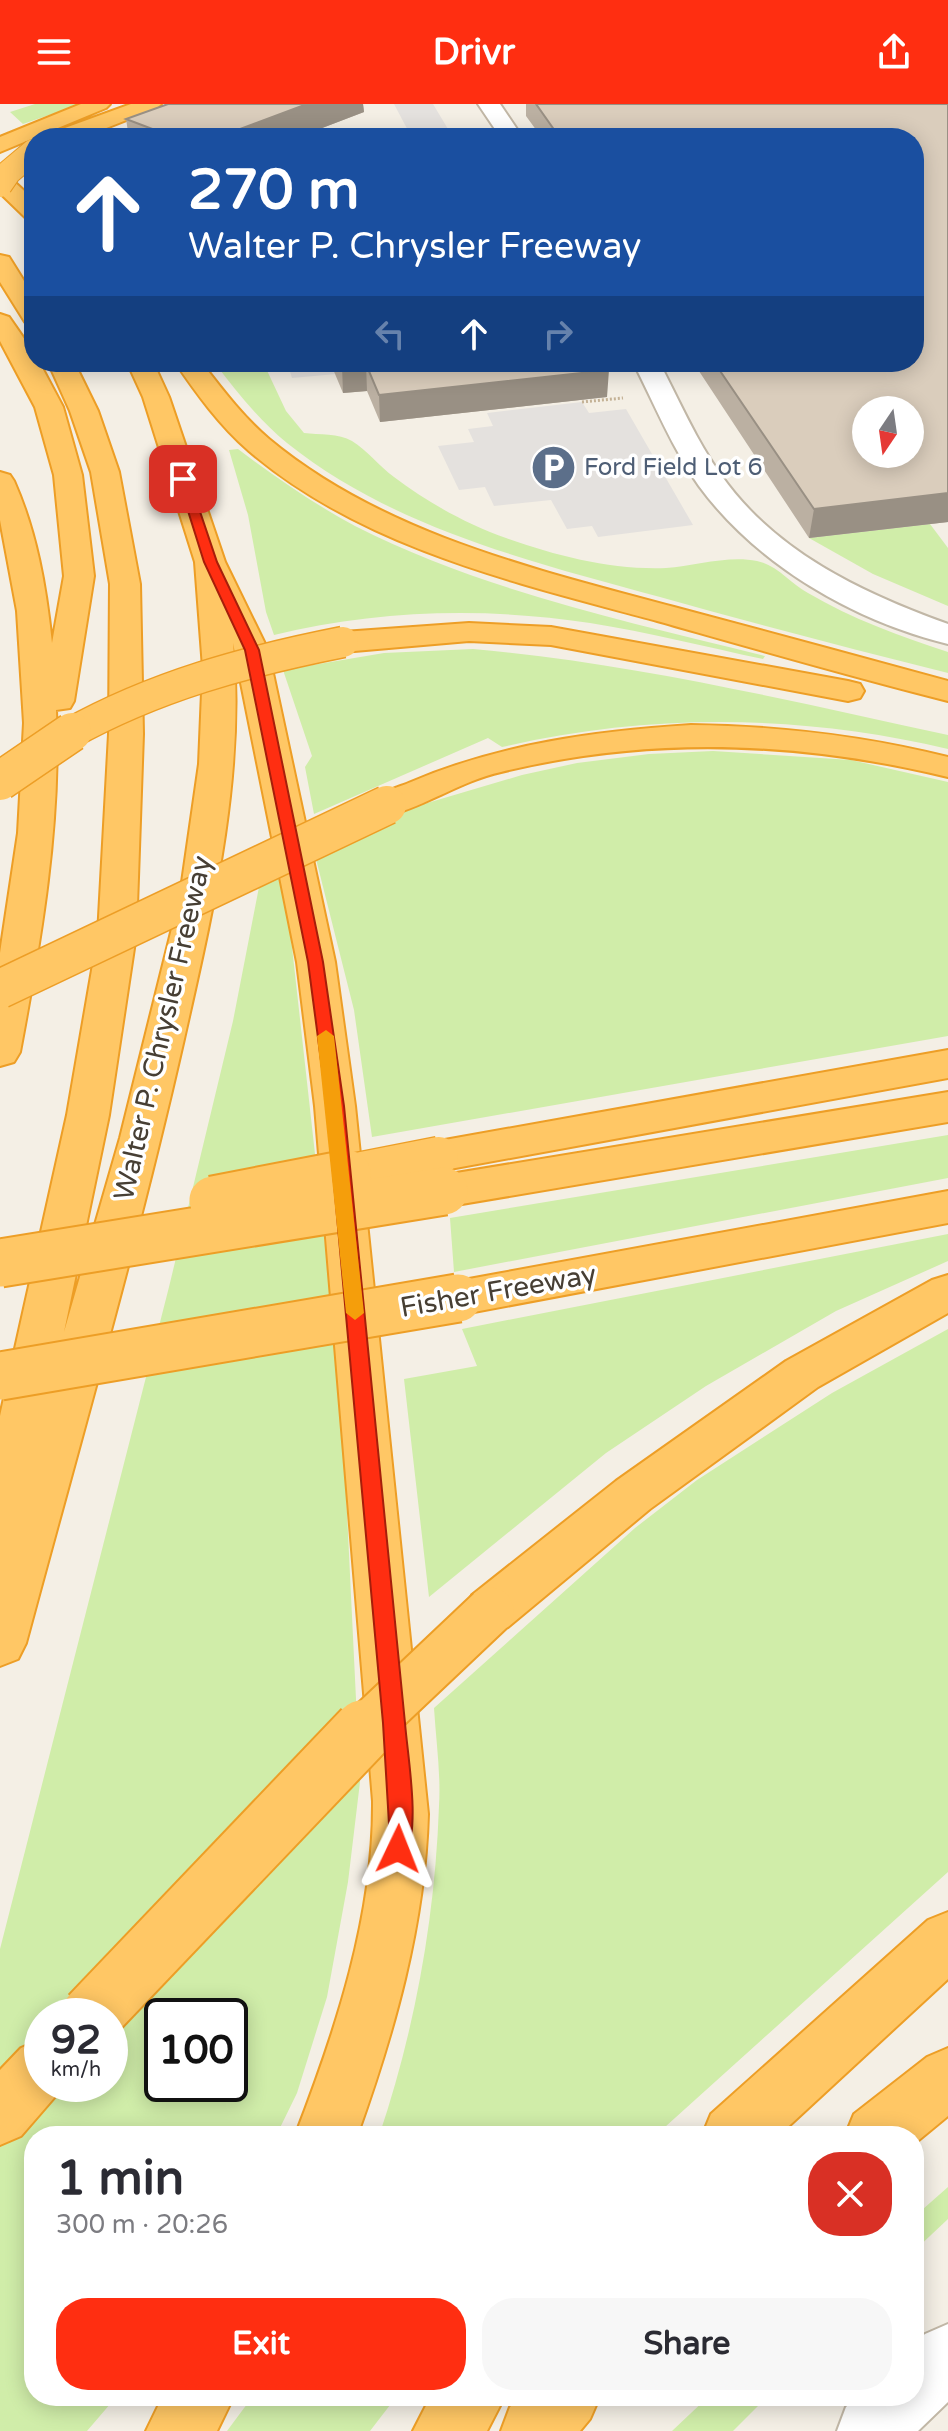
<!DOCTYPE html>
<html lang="en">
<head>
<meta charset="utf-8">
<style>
  :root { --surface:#fff; --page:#f7f7f7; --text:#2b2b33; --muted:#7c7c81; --accent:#ff2e11 }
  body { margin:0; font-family:"Varela Round",sans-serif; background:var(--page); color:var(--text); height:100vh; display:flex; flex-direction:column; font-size:30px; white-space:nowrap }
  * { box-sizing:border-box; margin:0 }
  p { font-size:26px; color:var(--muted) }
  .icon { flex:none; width:44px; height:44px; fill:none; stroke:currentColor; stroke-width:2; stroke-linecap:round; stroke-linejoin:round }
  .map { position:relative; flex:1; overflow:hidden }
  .panel { position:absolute; left:24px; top:2022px; width:900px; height:280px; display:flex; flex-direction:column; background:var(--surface); border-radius:32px; box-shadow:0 4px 20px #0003 }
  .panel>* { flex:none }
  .top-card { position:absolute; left:24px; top:24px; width:900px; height:244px; border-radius:32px; box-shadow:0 4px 20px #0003; background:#1a4fa0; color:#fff; overflow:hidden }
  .needle { width:52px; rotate:193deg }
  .tools { position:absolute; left:852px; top:292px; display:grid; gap:16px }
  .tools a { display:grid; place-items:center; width:72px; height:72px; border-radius:50%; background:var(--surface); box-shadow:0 4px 20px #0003; font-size:40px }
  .speed { position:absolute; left:24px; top:1894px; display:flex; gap:16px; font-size:40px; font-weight:700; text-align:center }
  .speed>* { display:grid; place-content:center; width:104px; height:104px; border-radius:50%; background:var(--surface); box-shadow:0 4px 20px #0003; line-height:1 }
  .speed small { font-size:20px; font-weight:400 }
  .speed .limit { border:4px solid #111; border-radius:12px; background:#fff; color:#111 }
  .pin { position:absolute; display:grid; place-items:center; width:68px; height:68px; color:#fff; margin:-34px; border-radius:16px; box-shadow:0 4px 12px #0006 }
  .me { position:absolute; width:88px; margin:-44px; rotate:2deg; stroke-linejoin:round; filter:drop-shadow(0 0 6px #0008) }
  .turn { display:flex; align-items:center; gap:28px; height:168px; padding:0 32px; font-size:36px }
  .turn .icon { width:104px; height:104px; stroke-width:2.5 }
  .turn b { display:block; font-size:56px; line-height:68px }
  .lanes { display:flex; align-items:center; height:76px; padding:0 32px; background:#0003; justify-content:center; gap:40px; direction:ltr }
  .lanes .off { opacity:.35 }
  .round { display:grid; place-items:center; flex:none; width:84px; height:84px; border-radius:32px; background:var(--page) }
  .overview { display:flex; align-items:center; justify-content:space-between; height:136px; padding:0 32px }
  h1 { font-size:48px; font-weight:700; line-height:60px }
  .button { display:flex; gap:16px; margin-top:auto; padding:16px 32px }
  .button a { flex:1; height:92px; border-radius:32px; background:var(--accent); color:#fff; font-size:32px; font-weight:700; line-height:92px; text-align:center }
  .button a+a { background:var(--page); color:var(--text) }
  header { display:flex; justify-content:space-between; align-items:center; height:104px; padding:0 32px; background:var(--accent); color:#fff; font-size:36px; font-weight:700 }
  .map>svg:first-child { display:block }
  .green { fill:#d0eda9; fill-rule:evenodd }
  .parking { fill:#e4e1de }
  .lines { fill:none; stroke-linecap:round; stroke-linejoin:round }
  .minor-casing { stroke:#c1b7a6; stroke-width:4 }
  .highway-casing { stroke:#ed9e26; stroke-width:4 }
  .path { stroke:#c4b296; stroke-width:3; stroke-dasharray:2 2; stroke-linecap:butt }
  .minor { fill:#fff; fill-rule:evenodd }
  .highway { fill:#ffc765; fill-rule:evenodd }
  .highway-bridge-far4-casing { stroke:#ed9e26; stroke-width:26; stroke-linecap:butt }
  .highway-bridge-far3-casing { stroke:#ed9e26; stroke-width:33; stroke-linecap:butt }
  .highway-bridge-far2-casing { stroke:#ed9e26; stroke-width:41; stroke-linecap:butt }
  .highway-bridge-far1-casing { stroke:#ed9e26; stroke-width:51; stroke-linecap:butt }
  .highway-bridge-casing { stroke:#ed9e26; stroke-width:64; stroke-linecap:butt }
  .highway-bridge-far4 { stroke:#ffc765; stroke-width:24 }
  .highway-bridge-far3 { stroke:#ffc765; stroke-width:30 }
  .highway-bridge-far2 { stroke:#ffc765; stroke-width:38 }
  .highway-bridge-far1 { stroke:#ffc765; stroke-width:47 }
  .highway-bridge { stroke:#ffc765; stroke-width:60 }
  .wall { fill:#bbb0a2; fill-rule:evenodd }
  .shaded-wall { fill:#999084 }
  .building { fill:#dacdbc; stroke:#999084; stroke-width:2; fill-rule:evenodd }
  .route { fill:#ff2e11; stroke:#a61e0b; stroke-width:2 }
  .slow { fill:#f59e0b }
  .labels { text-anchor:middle; stroke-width:7; stroke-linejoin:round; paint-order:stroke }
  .far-service-label { font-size:24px; fill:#4e5e75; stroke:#fff; text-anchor:start }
  .street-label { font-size:28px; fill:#473f34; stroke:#fff }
</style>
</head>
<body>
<header><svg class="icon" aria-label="menu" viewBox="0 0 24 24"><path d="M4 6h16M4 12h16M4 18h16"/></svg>Drivr<svg class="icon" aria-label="share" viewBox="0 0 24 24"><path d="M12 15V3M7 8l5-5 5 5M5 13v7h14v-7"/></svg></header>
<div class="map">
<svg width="948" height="2327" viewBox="0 0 948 2327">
  <rect width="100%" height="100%" fill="#f4efe5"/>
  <!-- green -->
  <path class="green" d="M35 0H81L23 20 10 8Z
    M214 258H263L286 307 304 329C319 331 339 329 352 337 367 346 379 362 394 373 427 398 466 420 506 434 557 452 611 466 666 464 695 462 728 451 757 457 777 461 791 480 808 489 852 515 900 532 948 548V569C852 545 756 520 660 493 532 458 393 424 287 339 258 315 236 287 214 258Z
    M238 345C275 373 314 400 355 422 483 487 626 517 765 552L763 555C706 543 648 528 590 519 485 503 377 506 274 531L266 508 248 411 229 346Z
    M930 420 948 444V502L873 470 809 434Z
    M473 545C633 559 791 597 948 631V645C801 610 650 609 502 643L488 634 314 710 305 663 312 652 283 566 384 549Z
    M713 647 851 656 948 678V932L372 1033 354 906 316 755 407 705 522 671 577 659 649 650Z
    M278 772 290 825 341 1284 360 1678 348 1778 327 1893 297 1989 276 2032H34V2292H117L87 2327H0V1845L169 1183 233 917 259 783ZM42 1912H110V1980H42ZM162 1912H230V1980H162Z
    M948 1031V1074L454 1168 450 1114Z
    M948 1130V1157L836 1207 706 1282 606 1349 429 1493 404 1275 477 1262 462 1225Z
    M948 1225V1768L655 2032H379C415 1925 435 1815 439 1702 441 1670 436 1637 434 1604L635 1424 697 1376 832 1289Z
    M948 2083V2115L914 2147V2113Z
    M253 2292H397L370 2327H227Z
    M709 2292H768L733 2327H672Z"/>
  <!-- parking -->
  <path class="parking" d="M394 0H433L448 25 430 27 433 34H412Z
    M287 258H331L336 270 292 274Z
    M582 298 589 309 626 305 693 421 598 433 592 422 567 425 551 396 494 402 485 383 459 386 438 342 474 338 468 325 493 322 487 309Z"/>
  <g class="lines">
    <defs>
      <path id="minor" d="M478 0H500L523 34H501Z
        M633 258H659C679 296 696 336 721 371 775 448 862 489 948 520V540C854 517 757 461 699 382 672 344 654 299 633 258Z
        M948 2220V2298L918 2327H837L846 2303 858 2292H914V2240L925 2230Z"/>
      <path id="highway" d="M81 0H110L106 4 0 48V33Z
        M131 0H161L157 4 81 34H67L62 29 65 24Z
        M0 70 8 72 34 96V116L26 114 0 89Z
        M0 151 9 153 34 193V221L25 218 0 178Z
        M0 210 9 213 34 249V258H39L63 303 82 371 94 472 74 597 70 604 56 606C61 721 41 836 20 948L14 958 0 962V849L18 729 24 619 17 507 0 416V368L10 371 14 377C37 429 46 483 52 539L64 472 54 371 35 303 0 237Z
        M48 258H74L98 307 119 368 140 480 143 630 136 831 109 1011 64 1228 120 1034 180 792 199 660 203 564 195 458 143 293 127 258H153L169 293 225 458 268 546 335 858 355 1002 428 1710C425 1821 394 1929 357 2032H295C336 1926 374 1812 373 1697L315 1002 297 858 233 539C245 672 213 806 184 935 138 1138 80 1338 26 1539L18 1555 0 1562V1312L67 1011 98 831 109 630 110 480 91 368 70 307Z
        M175 258H201C222 285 243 313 269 335 383 430 534 465 674 503 765 527 857 552 948 577V597C852 573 756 545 661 518 518 479 364 445 249 347 220 322 196 289 175 258Z
        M469 519 551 523 848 577 860 580 864 587 860 594 848 597 551 541 469 537 343 548 332 545 327 538 332 531 343 528Z
        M691 621C779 622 863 632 948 653V673C799 637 651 631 501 668 461 677 426 702 387 712L375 709 370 701C378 688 397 684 411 678 500 640 596 627 691 621Z
        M948 946V974L439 1067 424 1063 418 1052 424 1041 439 1037Z
        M948 988V1018L444 1103 429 1098 423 1087 429 1076 444 1071Z
        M948 1087V1119L458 1211 442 1206 436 1194 442 1182 458 1177Z
        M948 1171V1209L818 1283 650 1405 508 1523 490 1529 472 1523 465 1507 472 1491 616 1377 786 1257 932 1176Z
        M948 1808V1875L778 2032H702L711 2010 928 1816Z
        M42 1935V1980H66L21 2032 0 2041V1966L21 1944Z
        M948 1944V2012L914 2040V2032H845L854 2010 927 1953Z
        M163 2292H234L217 2327H146Z
        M431 2292H505L487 2327H413Z
        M521 2292H600L590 2315 580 2327H501L510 2303Z"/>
    </defs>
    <!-- minor casing -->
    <use href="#minor" class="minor-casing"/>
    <!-- highway casing -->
    <use href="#highway" class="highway-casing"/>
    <!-- path -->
    <path class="path" d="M582 298 623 294"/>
    <!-- minor -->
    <use href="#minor" class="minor"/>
    <!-- highway -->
    <use href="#highway" class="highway"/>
    <defs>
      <path id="highway-bridge-far4" d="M0 81 9 68 34 47"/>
      <path id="highway-bridge-far3" d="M69 630C155 582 247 557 343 538"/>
      <path id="highway-bridge-far2" d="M0 677 72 628
        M0 885 387 701
        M337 1072 439 1052"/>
      <path id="highway-bridge-far1" d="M213 1096 347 1070
        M0 1159 444 1087
        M0 1272 458 1194
        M362 1628 490 1507"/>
      <path id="highway-bridge" d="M91 1912 364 1626"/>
    </defs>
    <!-- highway-bridge-far4 casing -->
    <use href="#highway-bridge-far4" class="highway-bridge-far4-casing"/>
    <!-- highway-bridge-far3 casing -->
    <use href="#highway-bridge-far3" class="highway-bridge-far3-casing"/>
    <!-- highway-bridge-far2 casing -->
    <use href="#highway-bridge-far2" class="highway-bridge-far2-casing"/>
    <!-- highway-bridge-far1 casing -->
    <use href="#highway-bridge-far1" class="highway-bridge-far1-casing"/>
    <!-- highway-bridge casing -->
    <use href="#highway-bridge" class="highway-bridge-casing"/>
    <!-- highway-bridge-far4 -->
    <use href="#highway-bridge-far4" class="highway-bridge-far4"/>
    <!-- highway-bridge-far3 -->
    <use href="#highway-bridge-far3" class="highway-bridge-far3"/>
    <!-- highway-bridge-far2 -->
    <use href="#highway-bridge-far2" class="highway-bridge-far2"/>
    <!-- highway-bridge-far1 -->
    <use href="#highway-bridge-far1" class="highway-bridge-far1"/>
    <!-- highway-bridge -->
    <use href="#highway-bridge" class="highway-bridge"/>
  </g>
  <!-- wall -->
  <path class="wall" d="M168 0H363L364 8 296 34H129L126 15Z
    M526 0H948V418L809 434 693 258H914V34H542L526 12ZM866 306H910V350H866Z
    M330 258H604L607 293 380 318 367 287 343 289Z"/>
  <!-- shaded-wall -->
  <path class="shaded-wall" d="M307 0H363L364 8 296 34H216Z
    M366 260 367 287 343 289 342 262Z
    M609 266 607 293 380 318 379 291Z
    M948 389V418L809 434 814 405Z"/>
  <!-- building -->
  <path class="building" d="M168 0H307L216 34H176L126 15Z
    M536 0H948V389L814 405 714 258H914V34H560ZM866 306H910V350H866Z
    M340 258H604L609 266 379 291 366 260 342 262Z"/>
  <!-- route -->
  <path class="route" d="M183 372 189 375 217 458 259 546 323 858 344 1002 405 1619C408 1656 420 1719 406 1753L398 1756 390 1753 386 1745 389 1720 383 1619 327 1002 308 858 245 546 204 458 178 375Z"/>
  <!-- slow -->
  <path class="slow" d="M326 926 334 932 364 1209 355 1216 346 1209 317 932Z"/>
  <!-- icons -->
  <defs>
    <symbol id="parking-disc" viewBox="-11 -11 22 22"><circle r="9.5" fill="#5c6f8a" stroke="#fff"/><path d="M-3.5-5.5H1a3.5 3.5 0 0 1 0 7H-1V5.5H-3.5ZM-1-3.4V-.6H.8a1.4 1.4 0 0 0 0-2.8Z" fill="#fff"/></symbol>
  </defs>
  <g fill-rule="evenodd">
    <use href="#parking-disc" x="528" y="338" width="51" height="51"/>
  </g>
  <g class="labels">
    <!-- far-service labels -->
    <g class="far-service-label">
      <text x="584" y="371">Ford Field Lot 6</text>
    </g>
    <!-- street labels -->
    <g class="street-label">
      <text transform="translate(162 924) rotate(-77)" y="10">Walter P. Chrysler Freeway</text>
      <text transform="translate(498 1186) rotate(-10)" y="10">Fisher Freeway</text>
    </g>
  </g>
</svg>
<div class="tools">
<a><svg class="needle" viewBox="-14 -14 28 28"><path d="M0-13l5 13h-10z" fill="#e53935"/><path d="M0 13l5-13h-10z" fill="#7c7c81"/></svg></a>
</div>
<div class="speed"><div>92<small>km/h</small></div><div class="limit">100</div></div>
<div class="pin" style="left:183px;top:375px;background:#d93025"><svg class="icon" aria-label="arrive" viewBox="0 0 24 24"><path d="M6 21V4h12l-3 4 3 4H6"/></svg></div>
<svg class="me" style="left:398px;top:1745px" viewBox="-20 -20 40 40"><path d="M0-17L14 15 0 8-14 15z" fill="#ff2e11" stroke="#fff" stroke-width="4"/></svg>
<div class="top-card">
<div class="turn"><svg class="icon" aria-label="ahead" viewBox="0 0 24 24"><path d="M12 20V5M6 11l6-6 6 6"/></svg><div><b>270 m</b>Walter P. Chrysler Freeway</div></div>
<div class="lanes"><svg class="icon off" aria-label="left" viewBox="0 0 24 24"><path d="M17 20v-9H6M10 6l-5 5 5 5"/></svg><svg class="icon" aria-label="ahead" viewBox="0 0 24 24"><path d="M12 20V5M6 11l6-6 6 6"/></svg><svg class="icon off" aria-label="right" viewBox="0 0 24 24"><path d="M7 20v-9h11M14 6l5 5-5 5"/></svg></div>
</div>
<section class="panel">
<div class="overview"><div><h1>1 min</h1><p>300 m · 20:26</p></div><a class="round" style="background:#d93025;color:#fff"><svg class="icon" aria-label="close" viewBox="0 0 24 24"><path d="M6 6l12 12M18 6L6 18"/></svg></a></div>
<div class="button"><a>Exit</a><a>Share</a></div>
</section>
</div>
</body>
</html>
